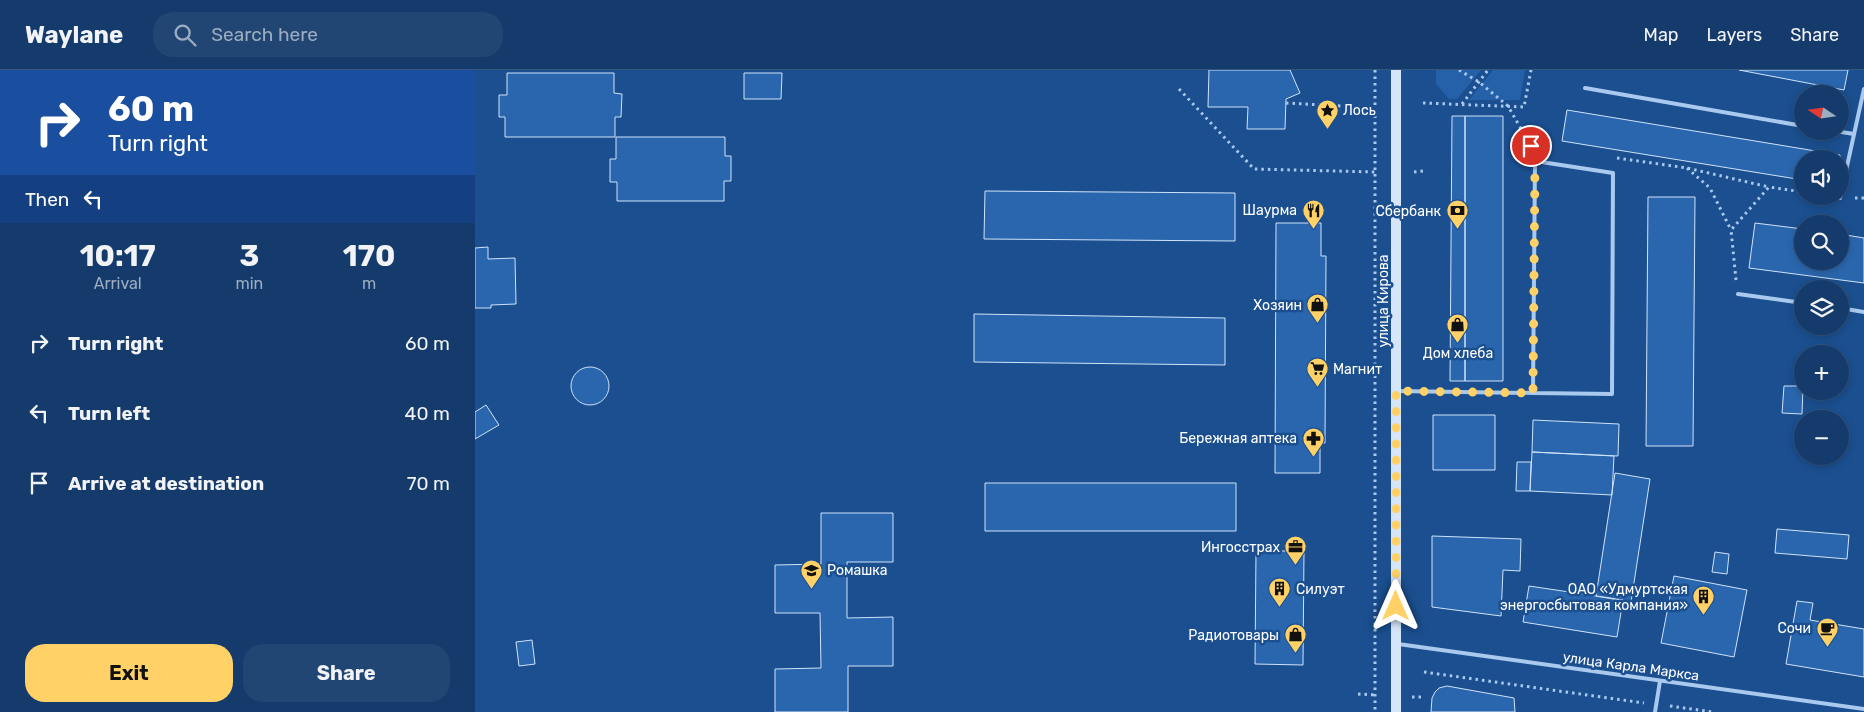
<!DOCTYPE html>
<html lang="en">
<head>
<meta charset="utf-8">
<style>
  :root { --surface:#143b6b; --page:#214673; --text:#f1f3f6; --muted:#9dadc1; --line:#33557e; --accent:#ffd166 }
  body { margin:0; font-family:Rubik,sans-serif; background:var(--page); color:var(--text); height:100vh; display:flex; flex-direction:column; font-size:19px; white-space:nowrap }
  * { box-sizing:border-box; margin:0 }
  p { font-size:16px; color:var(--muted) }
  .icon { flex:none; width:28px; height:28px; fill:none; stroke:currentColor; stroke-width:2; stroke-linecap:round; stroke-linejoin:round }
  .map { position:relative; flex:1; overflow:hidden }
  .details { display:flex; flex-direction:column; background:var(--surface); width:475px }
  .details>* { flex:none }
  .top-card { background:#1a4fa0; color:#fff; overflow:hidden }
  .needle { width:32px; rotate:283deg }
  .controls { position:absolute; left:1319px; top:15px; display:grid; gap:10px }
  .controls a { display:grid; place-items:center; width:55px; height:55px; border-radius:50%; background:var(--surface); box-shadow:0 2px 8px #0003,0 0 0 1px var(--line); font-size:25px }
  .pin { position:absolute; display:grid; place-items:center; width:42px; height:42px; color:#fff; margin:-21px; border:2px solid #fff; border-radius:50%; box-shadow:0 1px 5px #0007 }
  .me { position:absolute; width:55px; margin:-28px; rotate:0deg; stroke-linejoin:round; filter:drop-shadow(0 0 4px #0008) }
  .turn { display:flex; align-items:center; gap:18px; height:105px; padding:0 25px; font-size:22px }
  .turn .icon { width:65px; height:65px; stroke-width:2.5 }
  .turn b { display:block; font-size:35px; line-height:42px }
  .then { display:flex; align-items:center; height:48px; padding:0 25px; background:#0003; gap:10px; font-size:19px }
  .eta { display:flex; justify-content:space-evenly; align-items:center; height:85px; text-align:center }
  .eta b { font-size:30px; font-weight:700; line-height:35px }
  .cta { display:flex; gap:10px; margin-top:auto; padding:10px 25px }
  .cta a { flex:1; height:58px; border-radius:20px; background:var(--accent); color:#111; font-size:20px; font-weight:700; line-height:58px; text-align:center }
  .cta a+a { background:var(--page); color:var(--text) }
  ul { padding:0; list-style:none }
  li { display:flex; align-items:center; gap:15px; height:70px; padding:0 25px }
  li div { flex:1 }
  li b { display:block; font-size:19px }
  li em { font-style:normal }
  header { display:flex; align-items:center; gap:30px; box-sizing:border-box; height:70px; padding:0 25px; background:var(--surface); border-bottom:1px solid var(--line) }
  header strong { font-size:24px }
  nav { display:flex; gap:28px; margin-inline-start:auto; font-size:18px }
  .search { width:350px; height:45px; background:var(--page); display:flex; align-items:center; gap:12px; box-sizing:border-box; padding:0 18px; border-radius:20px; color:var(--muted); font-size:19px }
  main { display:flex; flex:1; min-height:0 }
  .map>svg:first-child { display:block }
  .green { fill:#2461a8 }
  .building { fill:#2a66ad; stroke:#cfe3fa }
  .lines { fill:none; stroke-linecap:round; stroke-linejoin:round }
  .path { stroke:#a9c9ee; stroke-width:3; stroke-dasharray:2.5 4; stroke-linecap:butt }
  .lane { stroke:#a9c9ee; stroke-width:4 }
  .secondary { stroke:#d6e6fa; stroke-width:10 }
  .route { stroke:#ffd166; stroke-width:9; stroke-dasharray:0 16.2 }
  .labels { text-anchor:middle; stroke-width:5; stroke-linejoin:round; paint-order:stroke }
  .poi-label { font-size:14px; fill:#fff; stroke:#1b4f8f; text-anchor:end }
  .street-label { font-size:14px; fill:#fff; stroke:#1b4f8f }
</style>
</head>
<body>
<header>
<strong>Waylane</strong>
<div class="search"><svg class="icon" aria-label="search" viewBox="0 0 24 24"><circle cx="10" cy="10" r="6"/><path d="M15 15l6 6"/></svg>Search here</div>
<nav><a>Map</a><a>Layers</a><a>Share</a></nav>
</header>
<main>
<section class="details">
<div class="top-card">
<div class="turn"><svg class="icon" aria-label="right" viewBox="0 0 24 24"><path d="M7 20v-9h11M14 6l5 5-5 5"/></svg><div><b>60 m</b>Turn right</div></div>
<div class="then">Then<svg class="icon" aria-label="left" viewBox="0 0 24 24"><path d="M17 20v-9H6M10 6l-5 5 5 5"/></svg></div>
</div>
<div class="eta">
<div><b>10:17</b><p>Arrival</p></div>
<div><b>3</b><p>min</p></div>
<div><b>170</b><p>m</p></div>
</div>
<ul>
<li><svg class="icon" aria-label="right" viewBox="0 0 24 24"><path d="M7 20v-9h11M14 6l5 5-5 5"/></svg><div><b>Turn right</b></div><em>60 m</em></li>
<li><svg class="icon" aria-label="left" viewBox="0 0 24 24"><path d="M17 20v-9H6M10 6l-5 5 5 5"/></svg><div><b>Turn left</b></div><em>40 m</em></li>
<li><svg class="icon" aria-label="arrive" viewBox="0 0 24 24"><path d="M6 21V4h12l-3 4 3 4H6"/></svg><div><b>Arrive at destination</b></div><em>70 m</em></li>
</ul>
<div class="cta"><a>Exit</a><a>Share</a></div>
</section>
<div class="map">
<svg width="1389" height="642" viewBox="0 0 1389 642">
  <rect width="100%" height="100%" fill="#1b4f8f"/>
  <!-- green -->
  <path class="green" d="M961 0H1006L982 29H974L961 14Z
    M1018 0H1050L1045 30H994Z"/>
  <!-- building -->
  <path class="building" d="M734 0H815L825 23 811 29 810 59H772L773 37H733Z
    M1264 0H1373L1369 20Z
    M32 3H139V23L147 24 146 47H140V67H30V47H24V25H32Z
    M269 3H307L306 29H269Z
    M1092 40 1365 85V89H1328V110L1087 71Z
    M977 46H990V311H975Z
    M990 46H1028V311H990Z
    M141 67H250V86H256V111H249V131H142V112H135V89H141Z
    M510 121 760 123V171L509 169Z
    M1173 127H1220L1218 376H1171Z
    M801 153H846V186H851L850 373H845V403H800Z
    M1280 153 1328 159V191H1365V164L1389 168V213L1274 198Z
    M13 177V189L40 188 41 234 16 235V238H0V178Z
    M499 244 750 248V295L499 292Z
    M96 316a19 19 0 1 1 38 0a19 19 0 1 1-38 0Z
    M1309 316H1328L1327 344 1307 343Z
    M11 335 24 355 0 369V342Z
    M958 345H1020V400H958Z
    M1058 350 1144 354 1143 386 1057 382Z
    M1057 382 1139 386 1137 425 1055 421Z
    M1042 392H1056L1055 421H1041Z
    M1140 403 1175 409 1156 532 1121 526Z
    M510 413H761V461H510Z
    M346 443H418V492H372V548L418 547V596H373V642H300V599L346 598 345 543H300V495L346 494Z
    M1302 459 1374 465 1372 489 1300 483Z
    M957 466 1046 469 1045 501 1028 500 1026 546 957 537Z
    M781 481H829L828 595 780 594Z
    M1240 482 1254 484 1252 504 1237 502Z
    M1199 506 1272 520 1259 587 1186 573Z
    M1054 516 1148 530 1142 567 1048 552Z
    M1322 531 1338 533 1335 550 1389 559V607L1311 594Z
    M57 570 60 594 44 596 41 572Z
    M972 616 1039 628 1040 642H956L957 628 960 622 964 618Z"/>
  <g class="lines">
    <!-- path -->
    <path class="path" d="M900 0V642
      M984 0 1004 12 1033 36 1057 78
      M704 19 779 99 900 102
      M811 33 886 37
      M948 33 1049 37 1056 0
      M987 34 1013 0
      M1142 88 1212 98 1294 117
      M1212 98 1235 118 1256 160
      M939 102 948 101
      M1380 128H1389
      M1261 210 1256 160 1294 117 1328 122
      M949 602 1169 633
      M883 624 901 625
      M937 627H949
      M1195 636 1238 642"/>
    <!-- lane -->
    <path class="lane" d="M1110 18 1328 56
      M1360 61 1379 64
      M1365 128 1389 19
      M1263 224 1328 233
      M1365 238 1389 242
      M921 321 1058 323 1060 91 1138 103 1137 324 1058 323
      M923 574 1389 639
      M1180 642 1185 611"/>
    <!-- secondary -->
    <path class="secondary" d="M921 642V0"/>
  </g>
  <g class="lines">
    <!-- route -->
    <path class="route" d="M921 536V321L1058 323 1060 91 1056 76"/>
  </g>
  <!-- icons -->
  <defs>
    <symbol id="sight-pin" viewBox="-11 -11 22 30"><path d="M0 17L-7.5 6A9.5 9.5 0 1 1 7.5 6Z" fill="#ffd166" stroke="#1b4f8f"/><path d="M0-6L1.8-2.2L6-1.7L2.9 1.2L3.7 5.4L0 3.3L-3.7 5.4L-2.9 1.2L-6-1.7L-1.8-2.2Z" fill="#111"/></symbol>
    <symbol id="restaurant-pin" viewBox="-11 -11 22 30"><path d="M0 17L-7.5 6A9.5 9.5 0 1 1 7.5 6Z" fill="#ffd166" stroke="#1b4f8f"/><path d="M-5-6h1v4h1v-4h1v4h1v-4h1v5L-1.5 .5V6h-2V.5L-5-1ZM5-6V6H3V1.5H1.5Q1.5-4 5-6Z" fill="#111"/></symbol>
    <symbol id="bank-pin" viewBox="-11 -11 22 30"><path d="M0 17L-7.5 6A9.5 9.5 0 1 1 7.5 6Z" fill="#ffd166" stroke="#1b4f8f"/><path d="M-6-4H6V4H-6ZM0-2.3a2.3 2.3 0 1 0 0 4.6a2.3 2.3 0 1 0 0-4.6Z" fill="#111"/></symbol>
    <symbol id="shop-pin" viewBox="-11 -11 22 30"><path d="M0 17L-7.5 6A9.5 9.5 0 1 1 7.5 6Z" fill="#ffd166" stroke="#1b4f8f"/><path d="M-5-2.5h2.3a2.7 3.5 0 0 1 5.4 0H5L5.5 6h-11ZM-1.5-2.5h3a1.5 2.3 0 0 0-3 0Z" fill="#111"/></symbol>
    <symbol id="supermarket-pin" viewBox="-11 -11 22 30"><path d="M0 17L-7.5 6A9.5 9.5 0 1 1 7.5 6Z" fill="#ffd166" stroke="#1b4f8f"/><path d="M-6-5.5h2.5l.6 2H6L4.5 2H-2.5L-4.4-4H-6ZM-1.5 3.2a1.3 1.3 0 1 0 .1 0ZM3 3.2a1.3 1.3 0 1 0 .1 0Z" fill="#111"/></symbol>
    <symbol id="pharmacy-pin" viewBox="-11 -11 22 30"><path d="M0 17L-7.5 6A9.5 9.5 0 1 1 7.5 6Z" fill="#ffd166" stroke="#1b4f8f"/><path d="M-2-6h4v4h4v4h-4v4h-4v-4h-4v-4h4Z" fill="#111"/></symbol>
    <symbol id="office-pin" viewBox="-11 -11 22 30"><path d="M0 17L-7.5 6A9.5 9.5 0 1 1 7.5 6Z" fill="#ffd166" stroke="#1b4f8f"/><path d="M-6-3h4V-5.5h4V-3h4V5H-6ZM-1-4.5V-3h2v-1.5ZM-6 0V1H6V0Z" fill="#111"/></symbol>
    <symbol id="school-pin" viewBox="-11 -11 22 30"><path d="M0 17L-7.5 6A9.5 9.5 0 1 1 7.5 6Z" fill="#ffd166" stroke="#1b4f8f"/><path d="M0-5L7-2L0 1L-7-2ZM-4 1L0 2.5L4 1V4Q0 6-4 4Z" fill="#111"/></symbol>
    <symbol id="building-pin" viewBox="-11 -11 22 30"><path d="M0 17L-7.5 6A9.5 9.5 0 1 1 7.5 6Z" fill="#ffd166" stroke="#1b4f8f"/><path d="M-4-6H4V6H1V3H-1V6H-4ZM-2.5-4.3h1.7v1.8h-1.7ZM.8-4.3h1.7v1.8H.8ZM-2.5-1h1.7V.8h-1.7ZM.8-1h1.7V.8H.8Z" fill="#111"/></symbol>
    <symbol id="cafe-pin" viewBox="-11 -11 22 30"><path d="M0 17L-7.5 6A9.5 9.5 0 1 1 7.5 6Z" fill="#ffd166" stroke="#1b4f8f"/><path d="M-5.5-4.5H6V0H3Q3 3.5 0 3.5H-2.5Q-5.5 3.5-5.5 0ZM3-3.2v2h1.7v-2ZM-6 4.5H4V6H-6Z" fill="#111"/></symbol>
  </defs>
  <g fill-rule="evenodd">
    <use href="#sight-pin" x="840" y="28" width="25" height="34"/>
    <use href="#restaurant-pin" x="826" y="128" width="25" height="34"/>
    <use href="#bank-pin" x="970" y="128" width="25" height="34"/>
    <use href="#shop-pin" x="830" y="222" width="25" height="34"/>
    <use href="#shop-pin" x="970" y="242" width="25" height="34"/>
    <use href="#supermarket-pin" x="830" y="286" width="25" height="34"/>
    <use href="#pharmacy-pin" x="826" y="356" width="25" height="34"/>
    <use href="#office-pin" x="808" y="464" width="25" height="34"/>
    <use href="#school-pin" x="324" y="488" width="25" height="34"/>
    <use href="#building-pin" x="792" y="506" width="25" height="34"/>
    <use href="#building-pin" x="1216" y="514" width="25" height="34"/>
    <use href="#cafe-pin" x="1340" y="546" width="25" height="34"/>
    <use href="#shop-pin" x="808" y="552" width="25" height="34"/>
  </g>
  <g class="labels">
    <!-- poi labels -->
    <g class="poi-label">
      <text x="868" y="45" text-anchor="start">Лось</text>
      <text x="822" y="145">Шаурма</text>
      <text x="966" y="146">Сбербанк</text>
      <text x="827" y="240">Хозяин</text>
      <text x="983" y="288" text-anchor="middle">Дом хлеба</text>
      <text x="858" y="304" text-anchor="start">Магнит</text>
      <text x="822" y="373">Бережная аптека</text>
      <text x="805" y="482">Ингосстрах</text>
      <text x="352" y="505" text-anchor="start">Ромашка</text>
      <text x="821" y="524" text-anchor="start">Силуэт</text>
      <text x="1213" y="524">ОАО «Удмуртская<tspan x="1213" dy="16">энергосбытовая компания»</tspan></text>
      <text x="1336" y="563">Сочи</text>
      <text x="804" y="570">Радиотовары</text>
    </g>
    <!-- street labels -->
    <g class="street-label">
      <text transform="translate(908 231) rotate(-90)" y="5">улица Кирова</text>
      <text transform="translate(1156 596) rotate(8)" y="5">улица Карла Маркса</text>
    </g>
  </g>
</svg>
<div class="controls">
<a><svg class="needle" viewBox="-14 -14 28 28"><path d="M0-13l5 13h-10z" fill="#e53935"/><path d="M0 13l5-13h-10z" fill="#9dadc1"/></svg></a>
<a><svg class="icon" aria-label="sound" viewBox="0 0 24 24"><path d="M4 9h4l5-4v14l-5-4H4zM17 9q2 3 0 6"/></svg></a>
<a><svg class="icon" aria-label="search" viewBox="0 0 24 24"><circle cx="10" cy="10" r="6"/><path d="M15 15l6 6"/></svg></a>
<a><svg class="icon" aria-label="layers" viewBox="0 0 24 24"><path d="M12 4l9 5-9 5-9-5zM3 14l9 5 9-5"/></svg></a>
<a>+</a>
<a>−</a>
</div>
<div class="pin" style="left:1056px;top:76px;background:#d93025"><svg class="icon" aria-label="arrive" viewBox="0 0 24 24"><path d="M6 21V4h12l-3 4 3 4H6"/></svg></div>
<svg class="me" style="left:921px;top:536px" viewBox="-20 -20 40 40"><path d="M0-17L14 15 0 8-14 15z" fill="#ffd166" stroke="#fff" stroke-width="4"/></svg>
</div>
</main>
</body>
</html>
